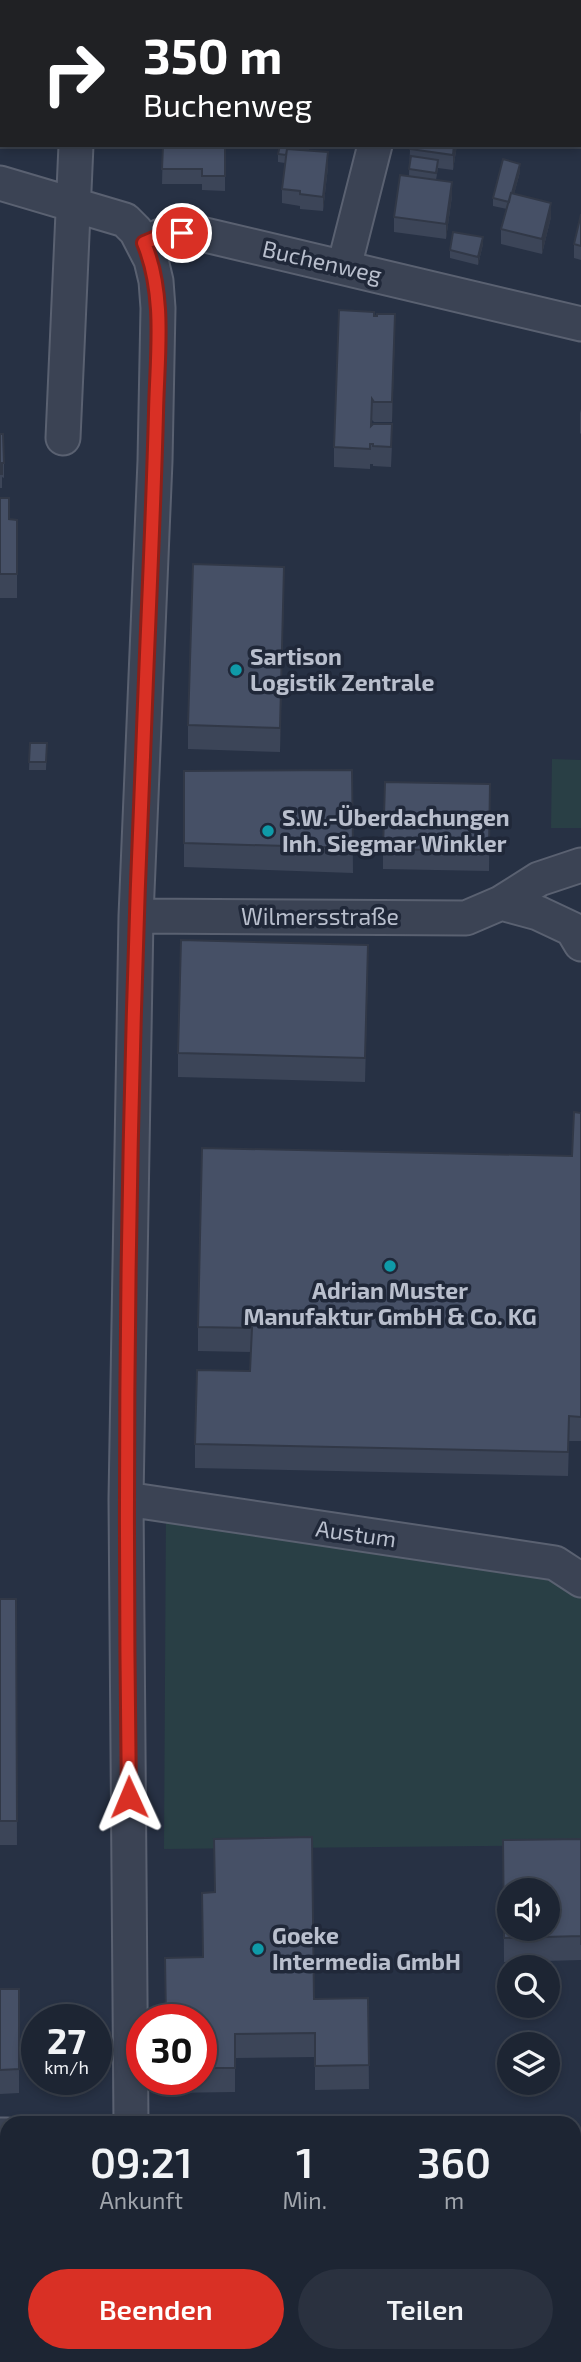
<!DOCTYPE html>
<html lang="de">
<head>
<meta charset="utf-8">
<style>
  :root { --surface:#1d2533; --page:#2a313f; --text:#f1f3f6; --muted:#a0a5ac; --line:#3b424e; --accent:#d93025 }
  body { margin:0; font-family:"Exo 2",sans-serif; background:var(--page); color:var(--text); height:100vh; display:flex; flex-direction:column; font-size:26px; white-space:nowrap }
  * { box-sizing:border-box; margin:0 }
  p { font-size:23px; color:var(--muted) }
  .icon { flex:none; width:38px; height:38px; fill:none; stroke:currentColor; stroke-width:2; stroke-linecap:round; stroke-linejoin:round }
  .map { position:relative; flex:1; overflow:hidden }
  .panel { position:absolute; left:0px; top:2116px; width:581px; height:247px; display:flex; flex-direction:column; background:var(--surface); border-radius:21px 21px 0 0; box-shadow:0 4px 10px #0003,0 0 0 2px var(--line) }
  .panel>* { flex:none }
  .top-card { position:absolute; left:0px; top:0px; width:581px; height:147px; box-shadow:0 4px 10px #0003,0 0 0 2px var(--line); background:#202124; color:#fff; overflow:hidden }
  .buttons { position:absolute; left:497px; top:1878px; display:grid; gap:14px }
  .buttons a { display:grid; place-items:center; width:63px; height:63px; border-radius:50%; background:var(--surface); box-shadow:0 4px 10px #0003,0 0 0 2px var(--line); font-size:35px }
  .speed { position:absolute; left:21px; top:2004px; display:flex; gap:14px; font-size:35px; font-weight:700; text-align:center }
  .speed>* { display:grid; place-content:center; width:91px; height:91px; border-radius:50%; background:var(--surface); box-shadow:0 4px 10px #0003,0 0 0 2px var(--line); line-height:1 }
  .speed small { font-size:18px; font-weight:400 }
  .speed .limit { border:10px solid #d22; background:#fff; color:#111 }
  .pin { position:absolute; display:grid; place-items:center; width:60px; height:60px; color:#fff; margin:-30px; border:4px solid #fff; border-radius:50%; box-shadow:0 2px 7px #0007 }
  .me { position:absolute; width:77px; margin:-38px; rotate:359deg; stroke-linejoin:round; filter:drop-shadow(0 0 5px #0008) }
  .turn { display:flex; align-items:center; gap:24px; height:147px; padding:0 28px; font-size:32px }
  .turn .icon { width:91px; height:91px; stroke-width:2.5 }
  .turn b { display:block; font-size:49px; line-height:60px }
  .eta { display:flex; justify-content:space-evenly; align-items:center; height:119px; text-align:center }
  .eta b { font-size:42px; font-weight:600; line-height:49px }
  .button { display:flex; gap:14px; margin-top:auto; padding:14px 28px }
  .button a { flex:1; height:80px; border-radius:42px; background:var(--accent); color:#fff; font-size:28px; font-weight:600; line-height:80px; text-align:center }
  .button a+a { background:var(--page); color:var(--text) }
  .map>svg:first-child { display:block }
  .green { fill:#293f45 }
  .lines { fill:none; stroke-linecap:round; stroke-linejoin:round }
  .minor-casing { stroke:#5a6171; stroke-width:37 }
  .minor { stroke:#3b4354; stroke-width:33 }
  .wall { fill:#3c4558 }
  .shaded-wall { fill:#313847 }
  .building { fill:#465066; stroke:#313847; stroke-width:2; fill-rule:evenodd }
  .route-casing { stroke:#8d1f18; stroke-width:18 }
  .route { stroke:#d93025; stroke-width:12 }
  .culture-dot { fill:#0f9aa8; stroke:#202839; stroke-width:2.5 }
  .labels { text-anchor:middle; stroke-width:7; stroke-linejoin:round; paint-order:stroke }
  .street-label { font-size:23px; fill:#b9bfcd; stroke:#202839 }
  .poi-label { font-size:23px; font-weight:bold; fill:#b9bfcd; stroke:#202839; text-anchor:start }
</style>
</head>
<body>
<div class="map">
<svg width="581" height="2362" viewBox="0 0 581 2362">
  <rect width="100%" height="100%" fill="#273144"/>
  <!-- green -->
  <path class="green" d="M552 759 581 760V828H551Z
    M166 1506 581 1580V1845L164 1849Z"/>
  <g class="lines">
    <defs>
      <path id="minor" d="M80 2V0
        M398 2V0
        M557 2V0
        M579 42H581
        M0 183 125 220 136 231 151 260 156 281 158 308 155 461 136 916 126 1499 131 2123
        M144 243 163 235 201 234 581 324
        M344 267 375 145
        M63 438 76 145
        M501 903 538 913 572 929 581 944
        M136 916 466 918 501 903 539 879 581 865
        M126 1499 555 1563 581 1580
        M0 2135H7
        M118 2362 119 2356"/>
    </defs>
    <!-- minor casing -->
    <use href="#minor" class="minor-casing"/>
    <!-- minor -->
    <use href="#minor" class="minor"/>
  </g>
  <!-- wall -->
  <path class="wall" d="M0 0 2 2V49H0Z
    M441 0H491L490 2H441Z
    M0 55H2V132H0Z
    M163 145H225V191L202 190V184H162Z
    M457 145 453 170 438 168 436 180 452 196 446 239 394 232V217L409 176 410 149Z
    M309 151 328 167 323 211 300 209V206L282 203V189L285 163 278 162V154Z
    M520 172 514 194 551 217 542 254 501 244V229L507 209 493 206V198Z
    M581 214V260L574 258V244Z
    M483 244 478 265 450 258V250Z
    M374 316 395 334 392 422H374L372 420V425L392 444 391 467 373 466V464H370V469L334 467V447Z
    M581 409V434L580 433V413Z
    M0 434 4 463V478L2 477V488H0Z
    M0 498 9 519 17 520V598H0Z
    M284 591 280 752 188 749V725Z
    M30 743H47L46 770H29Z
    M352 770 353 873 184 867V771Z
    M490 784 489 871 383 869V849Z
    M368 969 365 1082 178 1077V1053Z
    M581 1113V1441H569L568 1476 195 1468V1444L250 1371 251 1352 198 1351V1327L572 1156Z
    M0 1599H16L17 1845H0Z
    M581 1839V1969V1960L504 1962 503 1840Z
    M0 1989H19V2093L0 2094Z
    M368 1998 369 2089 315 2090V2057L235 2058V2092L166 2093V2079H201V2020L314 1999Z"/>
  <!-- shaded-wall -->
  <path class="shaded-wall" d="M581 63V77L579 84V69Z
    M454 145H457L453 170V155Z
    M328 152V167L323 211V197Z
    M520 164V172L510 210V202Z
    M452 182V196L446 239V224Z
    M551 203V217L542 254V239Z
    M483 237V244L478 265V257Z
    M395 314V334L392 422V402Z
    M284 567V591L280 752V728Z"/>
  <!-- building -->
  <path class="building" d="M0 0H14V2H2V34H0Z
    M147 0H190V2H147Z
    M303 0H336L349 2H302Z
    M579 57H581L579 69Z
    M0 60H2V117H0Z
    M579 77H581V118H579Z
    M163 145H225V176H202V169H162Z
    M280 145H309L308 150 287 149 286 155 278 154Z
    M411 145H454L453 155 410 149Z
    M287 149 328 152 323 197 300 194V191L282 189Z
    M411 156 438 160 436 173 409 169Z
    M503 159 520 164 512 193H511L509 202 493 198Z
    M400 175 452 182 446 224 394 217Z
    M511 193 551 203 542 239 501 229Z
    M581 214V246L574 244Z
    M453 232 483 237 478 257 450 250Z
    M339 310 374 312V316H377V314H395L392 402H374L372 399 371 426 373 424H392L391 447 373 446V444H370V449L334 447Z
    M0 434H3L4 463H2V474H0Z
    M0 498H9V519L17 520V574H0Z
    M193 564 284 567 280 728 188 725Z
    M30 743H47L46 762H29Z
    M352 770 353 848 184 843V771Z
    M385 782 490 784 489 851 383 849Z
    M181 940 368 945 365 1058 178 1053Z
    M574 1112 581 1113V1417L569 1416 568 1452 195 1444 197 1370 250 1371 252 1328 198 1327 202 1148 572 1156Z
    M0 1599H16L17 1821H0Z
    M312 1837 314 1999 368 1998 369 2065 315 2066V2033L235 2034V2068H201V2020H166L165 1958 203 1957 202 1893 215 1892 214 1839Z
    M581 1839V1945V1936L504 1938 503 1840ZM509 1890H548V1928H509Z
    M0 1989H19V2069L0 2070Z
    M574 2150H581V2362H519V2356H574Z
    M241 2356H476L477 2362H241Z"/>
  <g class="lines">
    <defs>
      <path id="route" d="M129 1797C124 1451 128 1103 143 757 147 643 153 528 156 413 157 357 166 296 144 243L163 235 182 233"/>
    </defs>
    <!-- route casing -->
    <use href="#route" class="route-casing"/>
    <!-- route -->
    <use href="#route" class="route"/>
  </g>
  <!-- markers -->
  <g class="culture-dot">
    <circle cx="236" cy="670" r="7"/>
    <circle cx="268" cy="831" r="7"/>
    <circle cx="390" cy="1266" r="7"/>
    <circle cx="258" cy="1949" r="7"/>
  </g>
  <g class="labels">
    <!-- street labels -->
    <g class="street-label">
      <text transform="translate(322 262) rotate(13)" y="8">Buchenweg</text>
      <text x="320" y="925">Wilmersstraße</text>
      <text transform="translate(356 1534) rotate(8)" y="8">Austum</text>
    </g>
    <!-- poi labels -->
    <g class="poi-label">
      <text x="250" y="665">Sartison<tspan x="250" dy="26">Logistik Zentrale</tspan></text>
      <text x="282" y="826">S.W.-Überdachungen<tspan x="282" dy="26">Inh. Siegmar Winkler</tspan></text>
      <text x="390" y="1299" text-anchor="middle">Adrian Muster<tspan x="390" dy="26">Manufaktur GmbH &amp; Co. KG</tspan></text>
      <text x="272" y="1944">Goeke<tspan x="272" dy="26">Intermedia GmbH</tspan></text>
    </g>
  </g>
</svg>
<div class="buttons">
<a><svg class="icon" aria-label="sound" viewBox="0 0 24 24"><path d="M4 9h4l5-4v14l-5-4H4zM17 9q2 3 0 6"/></svg></a>
<a><svg class="icon" aria-label="search" viewBox="0 0 24 24"><circle cx="10" cy="10" r="6"/><path d="M15 15l6 6"/></svg></a>
<a><svg class="icon" aria-label="layers" viewBox="0 0 24 24"><path d="M12 4l9 5-9 5-9-5zM3 14l9 5 9-5"/></svg></a>
</div>
<div class="speed"><div>27<small>km/h</small></div><div class="limit">30</div></div>
<div class="pin" style="left:182px;top:233px;background:#d93025"><svg class="icon" aria-label="arrive" viewBox="0 0 24 24"><path d="M6 21V4h12l-3 4 3 4H6"/></svg></div>
<svg class="me" style="left:129px;top:1797px" viewBox="-20 -20 40 40"><path d="M0-17L14 15 0 8-14 15z" fill="#d93025" stroke="#fff" stroke-width="4"/></svg>
<div class="top-card">
<div class="turn"><svg class="icon" aria-label="right" viewBox="0 0 24 24"><path d="M7 20v-9h11M14 6l5 5-5 5"/></svg><div><b>350 m</b>Buchenweg</div></div>
</div>
<section class="panel">
<div class="eta">
<div><b>09:21</b><p>Ankunft</p></div>
<div><b>1</b><p>Min.</p></div>
<div><b>360</b><p>m</p></div>
</div>
<div class="button"><a>Beenden</a><a>Teilen</a></div>
</section>
</div>
</body>
</html>
